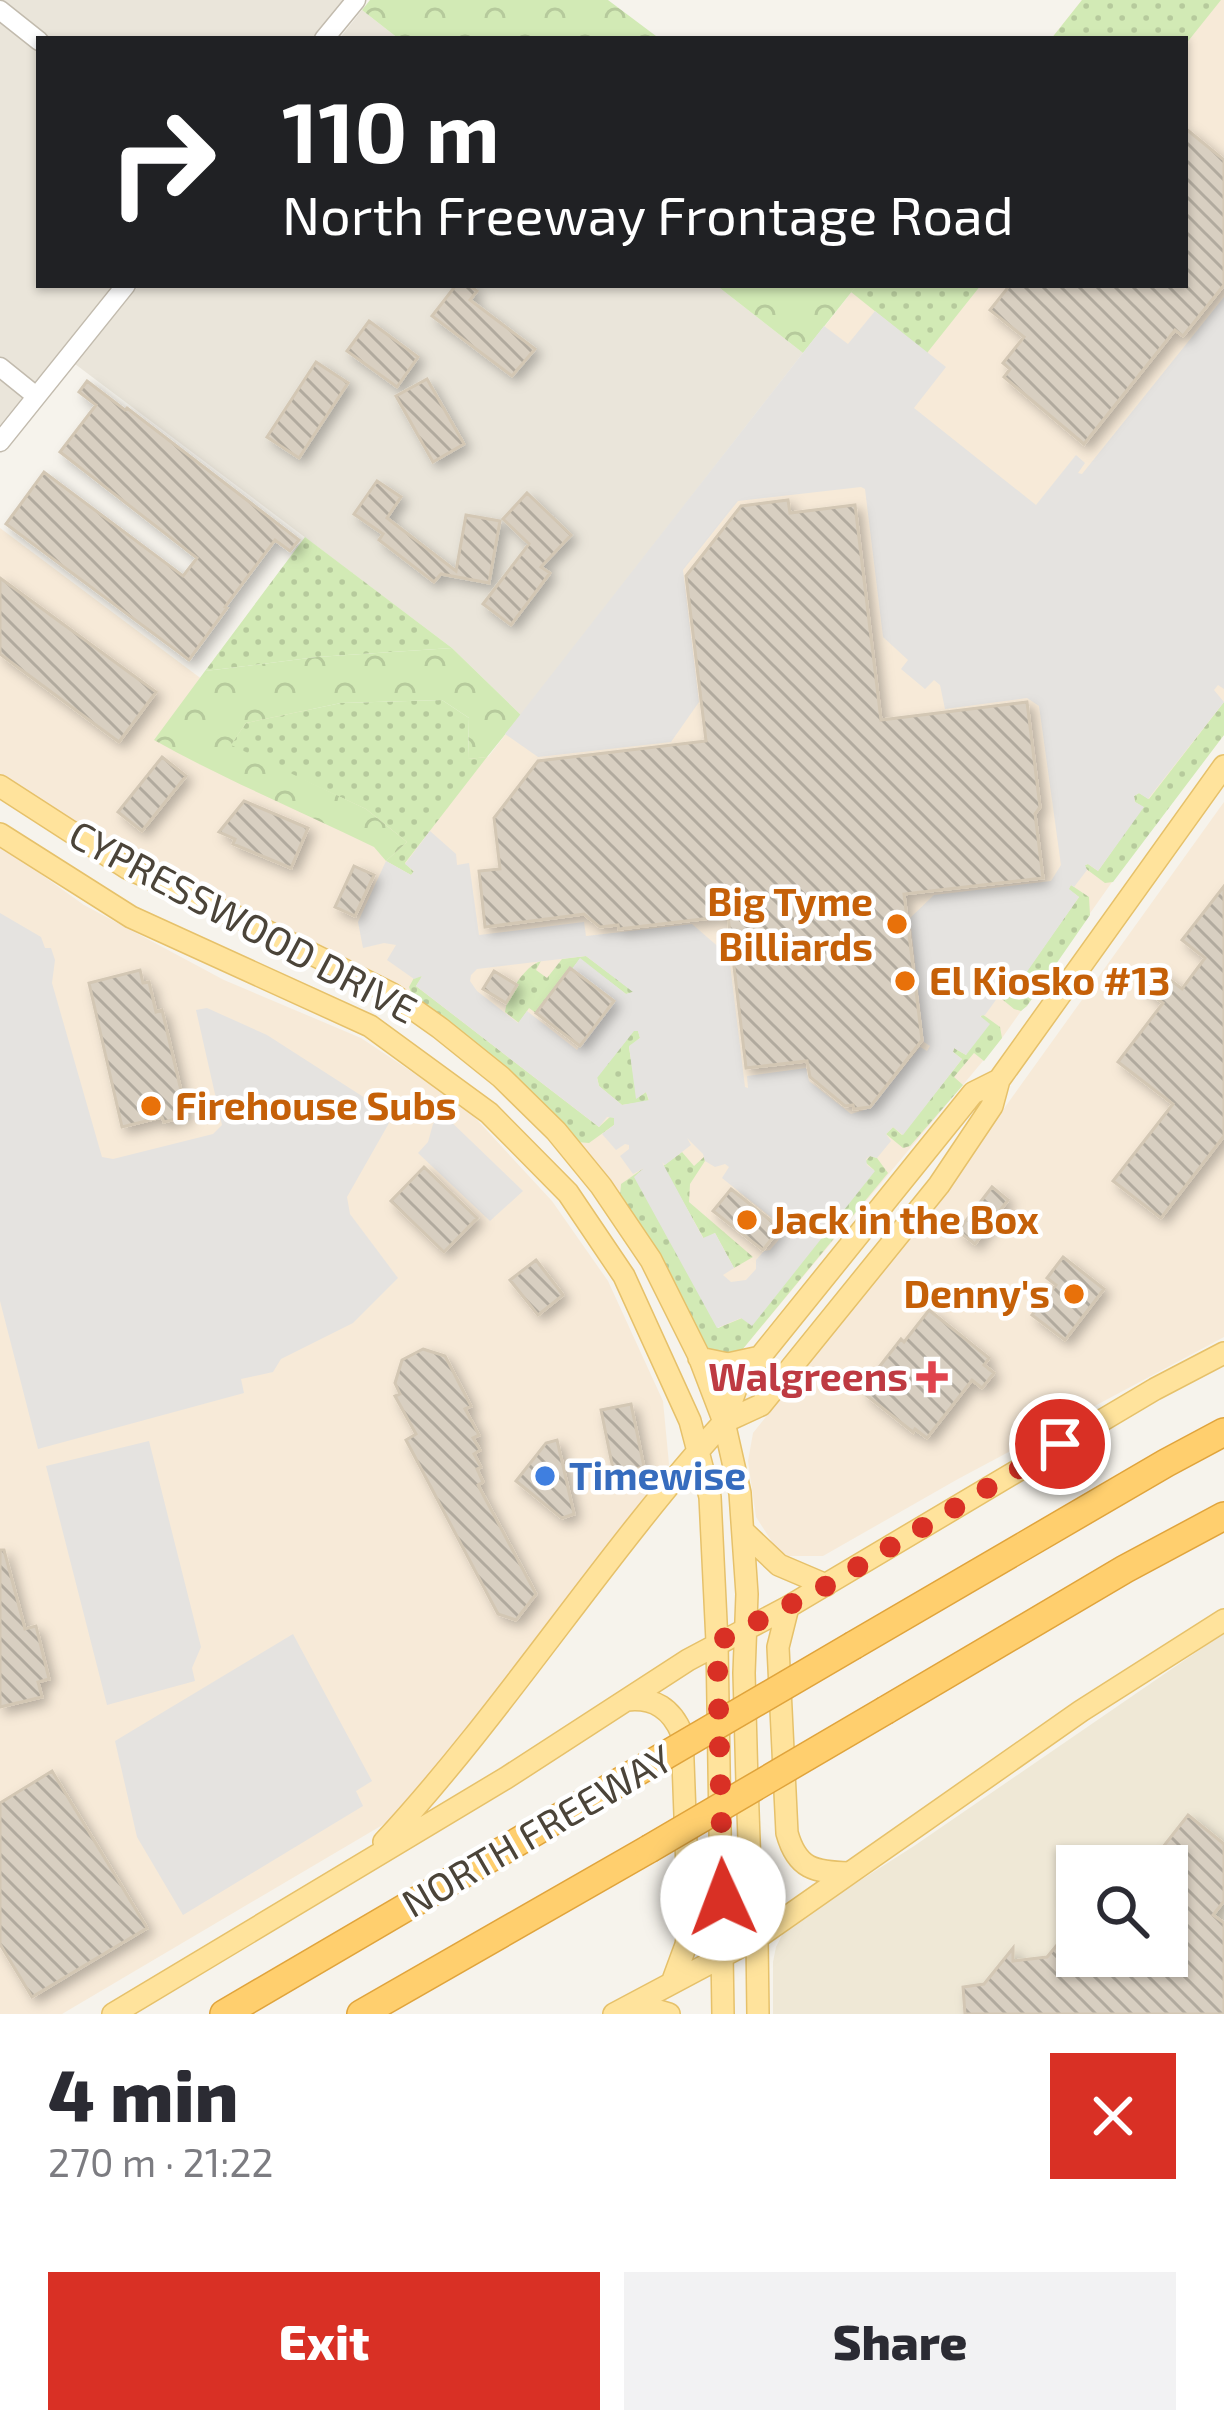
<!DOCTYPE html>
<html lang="en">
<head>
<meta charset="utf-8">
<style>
  :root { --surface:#fff; --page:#f2f2f3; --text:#2b2b33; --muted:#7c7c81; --accent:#d93025 }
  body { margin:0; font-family:"Exo 2",sans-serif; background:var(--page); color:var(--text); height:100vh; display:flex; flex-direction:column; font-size:45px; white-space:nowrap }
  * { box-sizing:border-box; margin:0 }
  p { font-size:39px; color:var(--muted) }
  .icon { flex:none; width:66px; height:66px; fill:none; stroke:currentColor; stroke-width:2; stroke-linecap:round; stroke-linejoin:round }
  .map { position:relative; height:2014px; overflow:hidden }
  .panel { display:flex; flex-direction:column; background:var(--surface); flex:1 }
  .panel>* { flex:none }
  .guide { position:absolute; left:36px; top:36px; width:1152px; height:252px; border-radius:0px; box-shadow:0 3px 9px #0004; background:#202124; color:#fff; overflow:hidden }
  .buttons { position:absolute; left:1056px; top:1845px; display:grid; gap:24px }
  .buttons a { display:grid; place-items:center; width:132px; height:132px; border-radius:0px; background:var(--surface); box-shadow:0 3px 9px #0004; font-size:60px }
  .pin { position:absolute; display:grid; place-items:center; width:102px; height:102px; color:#fff; margin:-51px; border:6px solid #fff; border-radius:50%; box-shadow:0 3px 12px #0007 }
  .me { position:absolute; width:132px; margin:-66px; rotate:358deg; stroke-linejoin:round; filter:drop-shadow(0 0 9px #0008) }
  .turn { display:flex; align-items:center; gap:42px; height:252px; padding:0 48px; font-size:54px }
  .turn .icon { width:156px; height:156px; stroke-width:2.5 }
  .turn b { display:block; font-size:84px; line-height:102px }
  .round { display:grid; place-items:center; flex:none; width:126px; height:126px; border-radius:0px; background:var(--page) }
  .headline { display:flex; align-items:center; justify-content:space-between; height:204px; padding:0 48px }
  h1 { font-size:72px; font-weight:800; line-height:90px }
  .cta { display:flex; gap:24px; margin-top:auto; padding:24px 48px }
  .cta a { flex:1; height:138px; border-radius:0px; background:var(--accent); color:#fff; font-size:48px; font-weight:800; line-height:138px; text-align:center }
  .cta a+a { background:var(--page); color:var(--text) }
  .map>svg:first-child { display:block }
  .residential { fill:#eae5da }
  .commercial { fill:#f7ead8 }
  .education { fill:#efe8d6; fill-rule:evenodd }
  .grass { fill:url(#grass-dots) }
  .forest { fill:url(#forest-crowns) }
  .parking { fill:#e5e3e0; fill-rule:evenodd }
  .building { fill:url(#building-back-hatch); stroke:#d3c7b4; stroke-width:3; filter:url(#shadow) }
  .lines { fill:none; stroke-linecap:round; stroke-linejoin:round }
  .minor-casing { stroke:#c2bbae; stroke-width:21 }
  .major-casing { stroke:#e6c16a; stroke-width:24 }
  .highway-casing { stroke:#e0a43c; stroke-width:30 }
  .minor { stroke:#fff; stroke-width:18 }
  .major { stroke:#ffe39c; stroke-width:21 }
  .highway { stroke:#ffcf6e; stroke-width:27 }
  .highway-bridge-casing { stroke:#e0a43c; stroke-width:30; stroke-linecap:butt }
  .highway-bridge { stroke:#ffcf6e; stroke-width:27 }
  .route { stroke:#d93025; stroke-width:21; stroke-dasharray:0 37.8 }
  .food-dot { fill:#e8710a; stroke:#fff; stroke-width:4.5 }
  .health-dot { fill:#e0444e; stroke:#fff; stroke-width:4.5 }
  .shop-dot { fill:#3f7fe0; stroke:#fff; stroke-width:4.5 }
  .labels { text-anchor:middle; stroke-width:9; stroke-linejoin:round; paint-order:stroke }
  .food-label { font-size:39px; font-weight:bold; fill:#c56008; stroke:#fff; text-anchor:start }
  .street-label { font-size:39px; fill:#4b4439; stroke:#fff }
  .health-label { font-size:39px; font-weight:bold; fill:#be3a42; stroke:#fff; text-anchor:end }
  .shop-label { font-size:39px; font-weight:bold; fill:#366cbe; stroke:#fff; text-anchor:start }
</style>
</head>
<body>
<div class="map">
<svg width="1224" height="2014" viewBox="0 0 1224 2014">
  <defs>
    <pattern id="grass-dots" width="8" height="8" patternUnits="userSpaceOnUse" patternTransform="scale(3)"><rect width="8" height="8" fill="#d2eab5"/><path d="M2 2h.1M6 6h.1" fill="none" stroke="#b6ca9c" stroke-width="1.8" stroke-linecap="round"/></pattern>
    <pattern id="forest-crowns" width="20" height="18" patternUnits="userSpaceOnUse" patternTransform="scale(3)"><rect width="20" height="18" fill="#d2eab5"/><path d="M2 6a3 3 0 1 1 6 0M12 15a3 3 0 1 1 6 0" fill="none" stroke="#b6ca9c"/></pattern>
    <pattern id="building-back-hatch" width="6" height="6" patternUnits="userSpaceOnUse" patternTransform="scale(3)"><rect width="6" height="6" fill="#d8cfc1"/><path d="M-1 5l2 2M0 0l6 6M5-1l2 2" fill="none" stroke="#b1aa9e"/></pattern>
    <filter id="shadow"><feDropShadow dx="5.5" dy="5.5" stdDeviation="6" flood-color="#0004"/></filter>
  </defs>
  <rect width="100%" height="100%" fill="#f6f3ec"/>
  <!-- residential -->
  <path class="residential" d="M0 0H346L315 39H39V285H114L0 425Z
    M362 10 399 39H339Z
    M139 285H716L803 353 521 715 452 648 75 364Z"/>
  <!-- commercial -->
  <path class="commercial" d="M1082 0H1224V735L1141 841 1002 1038 742 1350 660 1258 496 1060 106 846 0 776V528L203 680 488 757 857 285H1185V39H1051Z
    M1224 802V1337L958 1479 823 1556H788L776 1548 756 1517 748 1461 753 1433 929 1213Z
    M0 845 84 905 224 980 361 1038 466 1108 552 1201 608 1281 663 1401 669 1464 662 1480 412 1803 396 1817 62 2014H0Z"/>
  <!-- education -->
  <path class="education" d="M1224 1633V2014H773V1962L776 1947 784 1931 792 1924 914 1846ZM1077 1866H1167V1956H1077Z"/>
  <!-- grass -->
  <path class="grass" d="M1082 0H1221L1185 45V39H1051Z
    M857 285H981L927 353 851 292Z
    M305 537 452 648 317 657 205 671Z
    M442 700 469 718 468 759 487 757 405 863 414 872 411 875 386 861 407 842 366 809 230 746 246 723 341 703Z
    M1224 702V735L1113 882 1105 883 1085 868V865L1088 864 1098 871 1143 807 1135 802 1134 796 1139 793 1149 799Z
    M1071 885 1089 897 1090 915 1027 1006 1021 1011 1014 1009 997 995 998 991 1008 998 1074 904 1079 897 1068 889Z
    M586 956 634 992 626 994 580 959 536 1013 529 1008 519 1023 505 1012C507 995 524 966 541 961L536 970 547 978 562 959Z
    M420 975 422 977 416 986 599 1127 611 1116 614 1118V1125L589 1143 577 1142 414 1001 409 987 415 976Z
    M982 1014 1000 1027 1002 1038 984 1061 974 1053 954 1077 963 1085 910 1146 903 1148 886 1134 893 1127 902 1135 962 1059 953 1052 954 1048 966 1055Z
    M634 1030 638 1031 640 1038 629 1047 637 1098 646 1092 649 1101 622 1105 599 1086 597 1077Z
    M682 1152 694 1166 704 1157 705 1161 690 1184 689 1202 753 1257 734 1268 715 1233 704 1239 663 1166Z
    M870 1156 877 1158 888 1173 742 1350 733 1355H713L705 1346 620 1196 621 1184 644 1168 635 1177 718 1328 742 1318 874 1170 865 1162Z"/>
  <!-- forest -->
  <path class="forest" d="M370 0H608L660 39H399L362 10Z
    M716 285H857L803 353Z
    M452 648 521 715 487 757 468 759 469 718 442 700 341 703 246 723 231 745 366 809 407 842 386 861 374 847C301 811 225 780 154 740L205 671 317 657Z"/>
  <!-- parking -->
  <path class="parking" d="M1224 297V689L1218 685 1214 690 1224 702 1148 799 1139 793 1134 796 1135 802 1144 807 1098 871 1088 864 1085 865 1087 870 1074 887 1071 885 1069 889 1079 897 1008 999 997 992 998 997 985 1015 980 1016 990 1024 966 1055 954 1048 953 1052 962 1059 903 1135 893 1127 886 1134 891 1141 877 1158 870 1156 866 1159 867 1165 875 1171 752 1326 741 1318 717 1328 634 1177 644 1168 633 1174 620 1156 629 1149V1145L625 1144 616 1150 602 1134 614 1125V1118L607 1117 599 1127 416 986 422 976 414 979 387 960 396 945 384 943 363 948 358 922 386 861 411 875 414 871 405 864 430 831 456 854 457 865 469 863 479 935 584 922 586 936 692 924 729 956 745 1087 748 1088 747 1076 806 1068 809 1081 851 1114 871 1108 920 1047 927 1051 930 1046 924 1042 910 918 934 895 1051 881 1061 865 1039 706 1027 698 945 709 940 685 934 680 925 689 901 669 908 660 883 637 865 489 861 487 738 501 683 570 699 702 671 742 538 757 505 734 824 326 848 344 875 311 946 367 914 408 1036 505 1076 455 1085 463 1078 473 1082 474ZM586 956 633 992 626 994 580 958 572 969 614 1001 577 1050 527 1011 518 1023 477 991 470 981 471 975 477 969ZM634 1031H638L640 1038 629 1046 636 1099 646 1092 649 1100 622 1105 599 1086 597 1078ZM687 1138 703 1154 705 1161 715 1167 725 1164 729 1167 722 1178 777 1222 784 1212 790 1215V1227L770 1250 764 1251 756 1260V1269L746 1280 731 1282 723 1275 734 1268 715 1233 703 1238 662 1162 665 1165 691 1145Z
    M0 913 41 937 45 948H51L55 960 52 983 102 1157 113 1159 213 1134 222 1125 196 1010 207 1008 267 1035 393 1116 347 1197 350 1214 398 1278 353 1323 281 1359 273 1372 241 1379 244 1393 38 1449 0 1301Z
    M442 1113 523 1191 490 1221 418 1153 428 1142 433 1124Z
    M149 1441 201 1647 192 1668 195 1681 107 1705 46 1466Z
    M293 1634 372 1781 356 1791 363 1806 183 1915 137 1837 115 1741Z"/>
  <!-- building -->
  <path class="building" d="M1185 128 1224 160V285L1183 336 1175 330 1084 444 1004 377 1010 369 1003 363 1024 337 990 310 1010 285H1185Z
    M456 285H469L477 291 470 300 535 349 512 376 432 316Z
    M369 321 418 357 397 387 347 351Z
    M316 362 348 383 299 458 267 437Z
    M427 379 464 444 433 462 396 396Z
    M87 381 125 410 127 408 299 540 290 551 275 540 225 607 227 608 189 660 6 524 44 472 183 576 197 558 60 452 96 405 79 392Z
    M377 481 401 497 387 518 456 571 466 515 500 521 489 583 441 574 434 582 379 540 383 534 354 514Z
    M527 493 571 535 541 567 550 573 511 625 483 604 529 544 503 519Z
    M788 500 790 513 855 505 881 720 1027 702 1040 807 1035 814 1043 878 904 894 922 1040 870 1107 854 1109 853 1105 845 1106 810 1077 807 1061 746 1068 728 916 619 929 618 925 600 927 584 914 485 927 479 871 500 869 494 818 538 761 706 741 686 576 741 506Z
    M0 578 156 692 119 742 0 654Z
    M162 757 186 776 142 831 118 812Z
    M244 801 308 828 291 868 233 844 235 839 219 832Z
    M354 866 374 875 355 916 335 907Z
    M1224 886V1136L1161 1218 1113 1181 1173 1104 1118 1062 1163 1003 1142 988 1156 969 1182 989 1205 958 1182 940Z
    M570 968 614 1001 580 1046 536 1013Z
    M140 970 143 983 149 982 156 1012 162 1010 187 1116 164 1122 162 1117 122 1127 89 983Z
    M494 971 517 985 506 1003 483 989Z
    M424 1167 477 1218 444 1252 391 1201Z
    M992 1187 1008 1200 975 1244 958 1231Z
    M731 1189 780 1228 763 1250 713 1211Z
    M1063 1257 1104 1289 1065 1340 1032 1315 1056 1285 1047 1278Z
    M536 1260 563 1295 538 1315 510 1280Z
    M929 1310 989 1358 984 1365 994 1373 982 1388 972 1380 927 1438 915 1429 913 1432 866 1395 865 1385 901 1339 904 1342Z
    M423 1349 445 1356 471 1406 465 1409 479 1435 473 1438 480 1450 474 1454 481 1467 477 1469 483 1482 478 1485 536 1594 516 1620 498 1614 406 1440 416 1434 395 1396 400 1394 395 1383 402 1360Z
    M631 1404 644 1467 614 1474 601 1410Z
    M557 1440 574 1514 562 1518 516 1481 546 1443Z
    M0 1550H4L25 1629 36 1626 49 1679 38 1682 42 1697 0 1707Z
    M52 1771 147 1928 32 1997 0 1944V1803Z
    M1188 1815 1224 1844V1901L1213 1915 1224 1923V2014H965L963 1987 984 1984 1013 1948V1961L1047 1957 1077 1921V1956H1167V1866H1148Z
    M1077 1871V1906L1060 1893Z"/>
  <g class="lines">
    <defs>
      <path id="minor" d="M0 10 39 41
        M324 39 356 0
        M0 367 36 396
        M0 442 126 285"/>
      <path id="major" d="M0 786 127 868 248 922 392 994 440 1028 501 1077 556 1131 601 1186 651 1260 698 1354 724 1422 740 1493 747 1594 744 1673 747 1783 751 1896 757 1938 758 2014
        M0 834 131 917 370 1026 489 1113 568 1193 624 1276 690 1421 710 1497 717 1642 723 2014
        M699 1358 728 1364 760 1357
        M724 1422 761 1405 939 1185 992 1106 999 1080 1224 766
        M744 1532 779 1565 826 1585
        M788 1607 778 1647 787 1833C797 1869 814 1872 849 1873
        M627 1700C654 1697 672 1709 682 1734L689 1924 686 1945 672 1983
        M384 1842C506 1710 603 1555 724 1422L737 1386 760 1357 973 1093 999 1080
        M627 2008H649L669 2014
        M113 2014 506 1778 688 1660 788 1607 1155 1389 1224 1353
        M614 2014 757 1938 1081 1711 1224 1620"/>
      <path id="highway" d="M854 1645 1166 1463 1224 1432
        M886 1710 1125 1569 1224 1516
        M224 2014 618 1783
        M361 2014 649 1849"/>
    </defs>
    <!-- minor casing -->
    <use href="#minor" class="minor-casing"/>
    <!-- major casing -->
    <use href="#major" class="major-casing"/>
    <!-- highway casing -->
    <use href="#highway" class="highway-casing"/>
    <!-- minor -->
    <use href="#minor" class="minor"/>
    <!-- major -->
    <use href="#major" class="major"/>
    <!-- highway -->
    <use href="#highway" class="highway"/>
    <defs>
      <path id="highway-bridge" d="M618 1783 854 1645
        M649 1849 886 1710"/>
    </defs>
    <!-- highway-bridge casing -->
    <use href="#highway-bridge" class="highway-bridge-casing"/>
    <!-- highway-bridge -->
    <use href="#highway-bridge" class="highway-bridge"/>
  </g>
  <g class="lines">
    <!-- route -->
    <path class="route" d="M723 1898 717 1642 826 1586 1060 1444"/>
  </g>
  <!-- markers -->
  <g class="food-dot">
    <circle cx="897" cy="924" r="12"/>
    <circle cx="905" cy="981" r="12"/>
    <circle cx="151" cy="1106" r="12"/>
    <circle cx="747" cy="1220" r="12"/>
    <circle cx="1074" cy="1294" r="12"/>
  </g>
  <path class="health-dot" d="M926 1359h12v12h12v12h-12v12h-12v-12h-12v-12h12z"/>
  <circle class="shop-dot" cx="545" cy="1476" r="12"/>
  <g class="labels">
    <!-- food labels -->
    <g class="food-label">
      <text x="873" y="916" text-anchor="end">Big Tyme<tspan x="873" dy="45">Billiards</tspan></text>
      <text x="929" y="995">El Kiosko #13</text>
      <text x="175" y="1120">Firehouse Subs</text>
      <text x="771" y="1234">Jack in the Box</text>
      <text x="1050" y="1308" text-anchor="end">Denny's</text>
    </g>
    <!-- street labels -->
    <g class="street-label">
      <text transform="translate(243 922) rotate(28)" y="14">CYPRESSWOOD DRIVE</text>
      <text transform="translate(537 1831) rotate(-30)" y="14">NORTH FREEWAY</text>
    </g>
    <!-- health labels -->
    <g class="health-label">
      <text x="908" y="1391">Walgreens</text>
    </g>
    <!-- shop labels -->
    <g class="shop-label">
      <text x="569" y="1490">Timewise</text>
    </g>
  </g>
</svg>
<div class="buttons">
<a><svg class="icon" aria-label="search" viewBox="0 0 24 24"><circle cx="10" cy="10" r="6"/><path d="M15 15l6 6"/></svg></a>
</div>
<div class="pin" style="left:1060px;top:1444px;background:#d93025"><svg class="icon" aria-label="arrive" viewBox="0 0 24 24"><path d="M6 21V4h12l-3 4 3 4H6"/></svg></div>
<svg class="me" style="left:723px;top:1898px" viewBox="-20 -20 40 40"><circle r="19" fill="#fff"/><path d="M0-13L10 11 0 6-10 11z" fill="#d93025"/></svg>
<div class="guide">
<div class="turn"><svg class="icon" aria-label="right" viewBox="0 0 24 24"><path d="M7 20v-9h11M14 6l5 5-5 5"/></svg><div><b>110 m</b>North Freeway Frontage Road</div></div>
</div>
</div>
<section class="panel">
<div class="headline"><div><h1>4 min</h1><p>270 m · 21:22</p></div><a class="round" style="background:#d93025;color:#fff"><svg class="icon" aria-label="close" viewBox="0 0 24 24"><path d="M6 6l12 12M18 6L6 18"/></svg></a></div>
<div class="cta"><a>Exit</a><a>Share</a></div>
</section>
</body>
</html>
